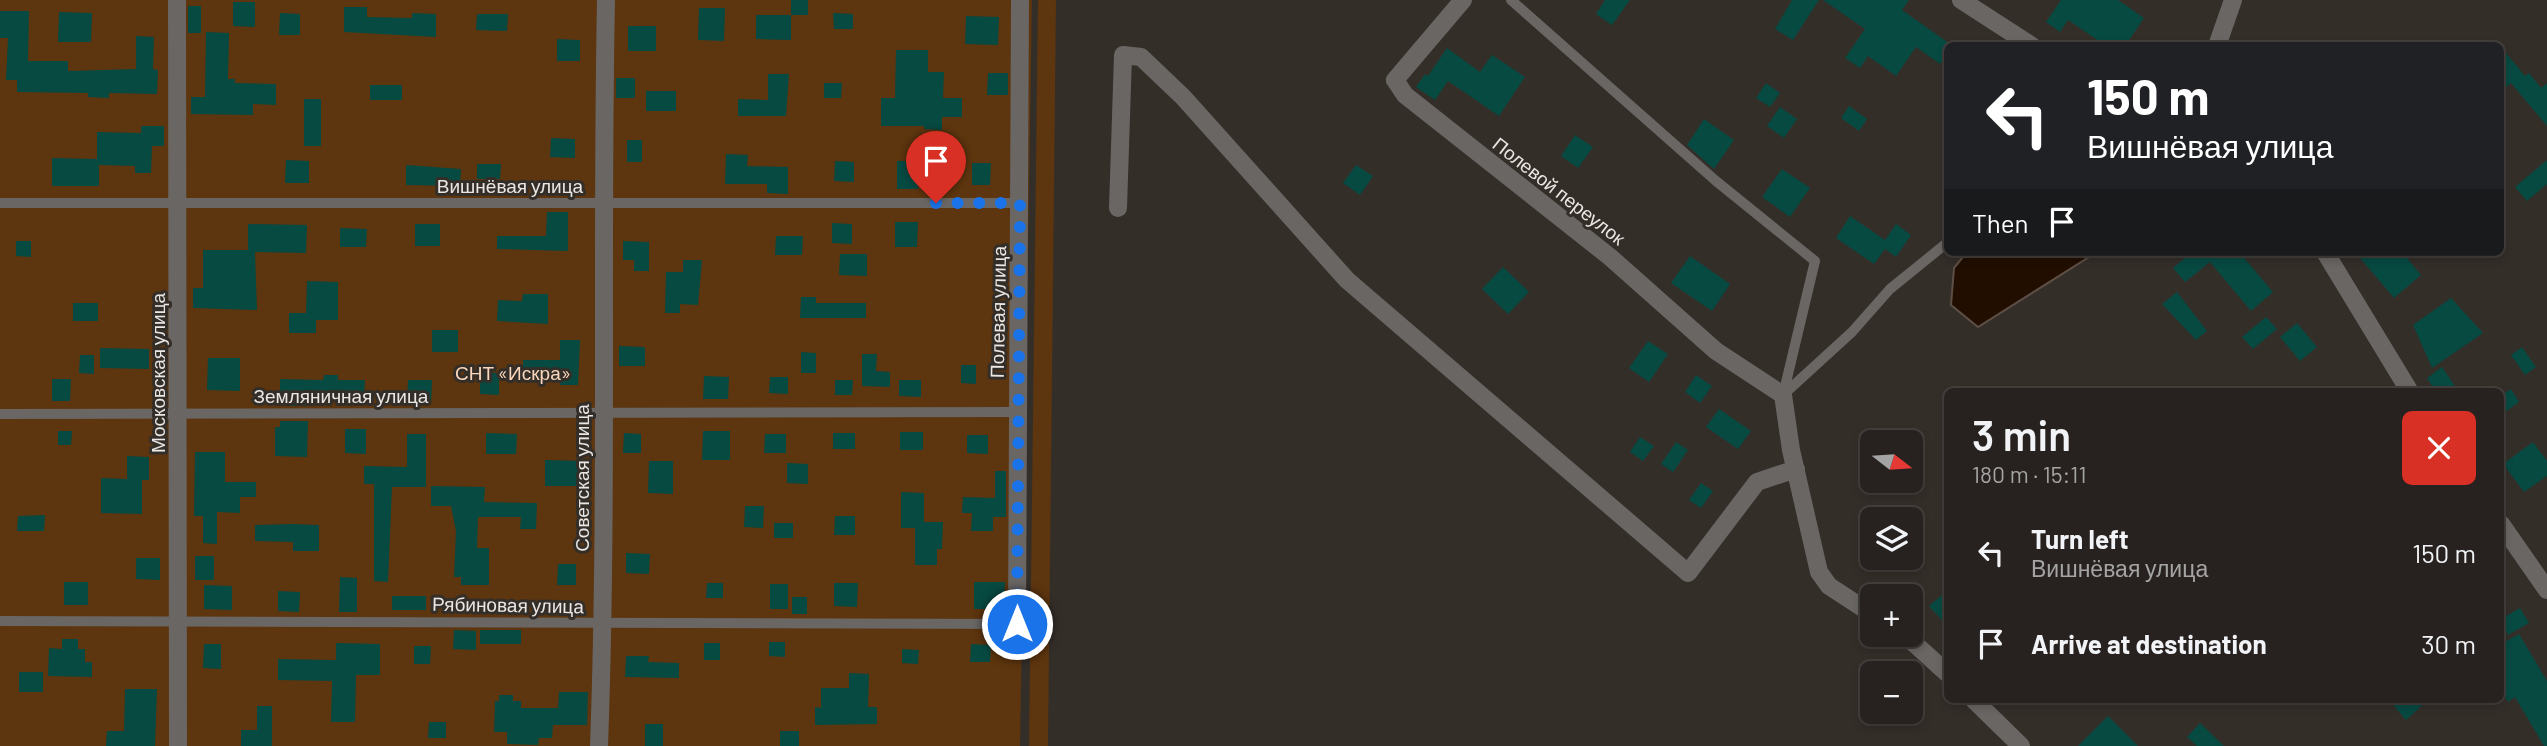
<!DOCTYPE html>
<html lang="en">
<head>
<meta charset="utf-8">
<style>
  :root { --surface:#27221f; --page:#332f2c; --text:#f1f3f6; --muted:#a4a4a4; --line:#433f3d }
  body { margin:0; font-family:Barlow,sans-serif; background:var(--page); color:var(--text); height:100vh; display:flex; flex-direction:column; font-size:26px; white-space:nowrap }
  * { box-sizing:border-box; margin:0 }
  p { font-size:23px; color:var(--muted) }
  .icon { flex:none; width:38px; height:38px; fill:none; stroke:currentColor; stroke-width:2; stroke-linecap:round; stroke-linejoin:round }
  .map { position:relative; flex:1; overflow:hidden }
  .sheet { position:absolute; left:1944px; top:388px; width:560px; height:315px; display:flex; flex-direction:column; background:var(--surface); border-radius:10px; box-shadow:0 4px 10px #0003,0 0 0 2px var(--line) }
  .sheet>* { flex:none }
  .hud { position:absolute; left:1944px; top:42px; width:560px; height:214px; border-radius:10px; box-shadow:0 4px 10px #0003,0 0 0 2px var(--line); background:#202124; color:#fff; overflow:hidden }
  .needle { width:46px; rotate:107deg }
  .fabs { position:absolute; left:1860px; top:430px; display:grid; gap:14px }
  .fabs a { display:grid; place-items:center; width:63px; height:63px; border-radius:10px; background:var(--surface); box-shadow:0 4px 10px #0003,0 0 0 2px var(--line); font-size:35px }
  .pin { position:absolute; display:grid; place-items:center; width:60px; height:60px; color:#fff; margin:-72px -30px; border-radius:50% 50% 50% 0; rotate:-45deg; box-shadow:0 0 7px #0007 }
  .pin .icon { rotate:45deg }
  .me { position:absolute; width:77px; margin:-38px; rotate:0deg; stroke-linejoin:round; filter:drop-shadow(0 0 5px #0008) }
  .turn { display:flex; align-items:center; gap:24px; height:147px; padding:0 28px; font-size:32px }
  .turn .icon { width:91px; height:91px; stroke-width:2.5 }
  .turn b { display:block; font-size:49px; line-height:60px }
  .then { display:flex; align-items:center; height:66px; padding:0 28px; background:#0003; gap:14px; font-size:26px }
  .round { display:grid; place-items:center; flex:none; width:74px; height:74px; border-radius:10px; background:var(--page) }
  .headline { display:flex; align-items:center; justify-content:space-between; height:119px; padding:0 28px }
  h1 { font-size:42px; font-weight:600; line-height:52px }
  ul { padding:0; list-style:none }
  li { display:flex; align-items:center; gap:21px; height:91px; padding:0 28px }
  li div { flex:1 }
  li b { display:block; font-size:26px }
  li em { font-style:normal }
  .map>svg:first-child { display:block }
  .green { fill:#5d350e }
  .water { fill:#210e01; stroke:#5d4f45; stroke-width:2 }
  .building { fill:#074a42 }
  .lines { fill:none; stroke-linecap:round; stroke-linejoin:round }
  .service { stroke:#696664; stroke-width:10 }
  .minor { stroke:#696664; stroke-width:18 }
  .route { stroke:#1a73e8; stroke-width:12; stroke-dasharray:0 21.6 }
  .labels { text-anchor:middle; stroke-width:6; stroke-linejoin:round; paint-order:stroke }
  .street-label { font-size:19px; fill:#eae6e3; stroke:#342e29 }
  .park-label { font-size:19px; fill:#fad7bc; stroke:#342e29 }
</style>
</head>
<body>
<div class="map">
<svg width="2547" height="746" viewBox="0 0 2547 746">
  <rect width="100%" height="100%" fill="#342e29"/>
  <!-- green -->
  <path class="green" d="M0 0H1032L1020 746H0Z
    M1038 0H1056L1048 746H1029Z"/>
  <!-- water -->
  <path class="water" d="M1967 252H2097L1978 327 1951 305 1954 268Z"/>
  <!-- building -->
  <path class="building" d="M791 0H808V15H791Z
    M1605 0H1630L1612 25 1596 14Z
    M1792 0H1819L1793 40 1775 29Z
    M1823 0H1909L1902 10 1953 46H1948V53L1940 64 1916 47 1896 76 1868 56 1860 68 1845 58 1865 29Z
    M2061 0H2118L2144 18 2125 46H2106L2068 20 2060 32 2046 22Z
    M233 2H255V27L233 26Z
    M188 6H201V33H188Z
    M344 7H367V17L412 18V13L436 14V37L344 32Z
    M699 8H725L724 41 698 40Z
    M0 11H29L28 61H68V71L136 69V36L154 37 153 69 158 70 157 94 109 93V98L88 97V93L17 92V80H6L8 38H0Z
    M59 12 92 13 91 42H58Z
    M280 13 300 14V35H279Z
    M833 13 853 14V29H834Z
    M477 14H508L507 31 476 30Z
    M756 15H791V40L756 39Z
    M966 16 999 17 998 45 965 44Z
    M628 26H656V51H628Z
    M206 32 229 33 228 79H235V83L276 84V105L253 104V115L191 114V97H205Z
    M557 39 580 40V61H557Z
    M2501 47 2525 76 2529 73 2541 88 2547 83V126L2511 83 2501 91Z
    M1447 48 1480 72 1492 55 1525 77 1499 116 1448 81 1435 100 1416 87 1425 74 1428 76Z
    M896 50H928V72H944L943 98H962V117H942V130L924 129V126H881V98H895Z
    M988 73H1008V95H987Z
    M768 74H789L786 116H738V99L768 100Z
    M616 78H635V98H616Z
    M824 83H842L841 98H824Z
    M1766 83 1780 93 1770 107 1756 98Z
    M370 85H402V100H370Z
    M646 91H676V111H646Z
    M304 99H321V146H304Z
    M1849 106 1867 119 1859 131 1841 118Z
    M1780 107 1797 119 1784 138 1767 126Z
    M1704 119 1734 140 1714 169 1687 145Z
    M141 126H164V146H152L151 173H135V166L99 165V186H52V158L97 159V132L141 133Z
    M1575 135 1593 147 1578 168 1561 156Z
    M551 138 575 139V158L550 157Z
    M627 140H642V162H627Z
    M726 154 748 155 747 166 788 167V194L767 193V184H725Z
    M286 160 309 161V183H285Z
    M2547 160V184L2527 201 2515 187Z
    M835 161 854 162V182L834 181Z
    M897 161H918V189H897Z
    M972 163H991L990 185H972Z
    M477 164H501L500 179H477Z
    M406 165 461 169 460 186 406 185Z
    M1356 165 1373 176 1360 195 1343 183Z
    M1782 169 1810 188 1790 217 1762 197Z
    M547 212H568V251L497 249V236H546Z
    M1850 216 1885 240 1896 224 1911 235 1896 257 1885 249 1874 264 1836 238Z
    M895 222H918L917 247H895Z
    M832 223 852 224V244L832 243Z
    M248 224 307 225 306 253 255 252 257 310 193 308V288H203V250H248Z
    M415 224H440V246H415Z
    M340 228 367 229 366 247H340Z
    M776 236H803L802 255H775Z
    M16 241H31V257L16 256Z
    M623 241 649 242V271H634V260H623Z
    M2192 252H2239L2273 292 2251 311 2210 262 2185 282 2173 268Z
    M2355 252H2402L2421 275 2394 298Z
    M840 254H867V276L839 275Z
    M1690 256 1730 284 1712 311 1671 283Z
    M683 260H702L698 305 680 304V313H665L666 272H683Z
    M1503 267 1529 292 1508 314 1482 289Z
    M307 281 338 282V320H316V333H289V313H306Z
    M2177 292 2207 331 2196 340 2162 304Z
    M523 294H548V324L497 321 498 300 522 301Z
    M801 297H816V303H866V318H800Z
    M2451 298 2483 333 2432 368 2413 325Z
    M73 303H98V321H73Z
    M2266 317 2277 329 2253 349 2242 337Z
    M2297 323 2317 347 2300 361 2280 337Z
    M432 330H458V352H432Z
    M560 340H580L578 385H560V374H523V360H560Z
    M1648 341 1668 354 1649 382 1629 368Z
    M619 346 645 347V366H619Z
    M2522 347 2536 367 2525 375 2511 355Z
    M100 348 149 349V369L100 368Z
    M801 352 816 353V373H801Z
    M862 354H877L876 371 890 372V387L862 386Z
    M80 355H94V374L79 373Z
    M208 358H240V391L207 390Z
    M961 365H976V384L961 383Z
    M2442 367 2459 392H2436L2427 378Z
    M480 372 499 373V395L480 394Z
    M324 375H338V380H365L364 399 308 401V406H280V379L323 380Z
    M1696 375 1712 386 1700 403 1685 392Z
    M704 376 729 377 728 399H703Z
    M770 377H788V394L769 393Z
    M52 379H71L70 401H52Z
    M408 380H432L431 403 407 402Z
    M835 380H853L852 395H835Z
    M899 380H921V397L899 396Z
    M2511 389 2519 402 2501 415V396Z
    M1719 409 1751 431 1738 449 1706 427Z
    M280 421H308L307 457 275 456V427H280Z
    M345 429H366V454L345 453Z
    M58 431H72L71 445H58Z
    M703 431H730V460H702Z
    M900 432H923V450H900Z
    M486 433 517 434 516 454H486Z
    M624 433 641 434V453H623Z
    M833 433H855V449H833Z
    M407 434H426V487H392L388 582 374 581V484H364V466L407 467Z
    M765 434H786V453H764Z
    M967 435H988V454L967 453Z
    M1640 437 1654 446 1643 461 1630 452Z
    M1676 442 1688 450 1673 472 1661 464Z
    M2533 442 2547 461V476L2524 492 2503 464Z
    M195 452H225V482H256V497H240V513L217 512V544L203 543V516H194Z
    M127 456 149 457V480H142V514L101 513V478L127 479Z
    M545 460 585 461V486H545Z
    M649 461H673V494L648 493Z
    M787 463 808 464V484L787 483Z
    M995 471H1006V517H993V531H971L972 513H962L963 497 995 498Z
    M1701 483 1713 491 1701 508 1689 500Z
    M431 486 485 487 484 502 537 503 536 529H520L521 517H478L477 548H489V585H461V577H454L456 531 451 506H431Z
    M901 492 924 493V522H943L942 549H937V565H915V528H901Z
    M745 506H764L763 528 744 527Z
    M45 515 44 531H17L18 516Z
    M835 516H855V535H834Z
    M774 523H793V538H774Z
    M293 524 319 525V551H293V542L255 541V525Z
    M626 553 650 554 649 574 626 573Z
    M195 556H214V580H195Z
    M136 558H160V580L136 579Z
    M558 564H576V585H557Z
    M340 577 357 578V612H339Z
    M64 582H88V605H64Z
    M974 582H1005L1004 609H974Z
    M707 583H723V598H706Z
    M834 583H858L857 607 834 606Z
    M770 584H788V609H770Z
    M204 585 232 586V610L204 609Z
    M1948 590V627L1929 606Z
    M278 591 300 592 299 612 278 611Z
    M392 596H426V610H392Z
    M792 597H807V614H792Z
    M2520 608 2529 623 2508 635 2501 619Z
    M454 630 476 631V650L453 649Z
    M480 630H521V644H480Z
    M2519 634 2547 681V746H2544L2515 697 2508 702 2501 690V644Z
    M62 639H78V649H85V662H92V677L48 676 49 648 62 649Z
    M769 642H785V657L769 656Z
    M336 643 380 644V675H356L355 722H331L332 681 278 680V659L336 660Z
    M704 643H720V660H704Z
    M204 644H221V669L203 668Z
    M971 644 991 645 990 662H970Z
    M414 646H431L430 664H414Z
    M902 649 919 650 918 664 902 663Z
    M626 656H649L648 662 679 663V678L625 677Z
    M19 672H43V692H19Z
    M849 673 869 674 868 707H877V724L815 725V707L821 708V688H849Z
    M125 689H157L155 746H106L107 731H124Z
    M559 692H588L587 725H553L552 738H539L538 745 507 744V732H494L495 701H499V695H513V701H521V708H558Z
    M2389 700H2428L2406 720Z
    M257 706H272V746H241V730H257Z
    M2108 716 2138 746H2078Z
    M429 722H446V738H428Z
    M2200 723 2224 746H2197L2187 737Z
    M645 724H663V746H645Z
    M780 731H799V746H780Z"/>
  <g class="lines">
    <!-- service -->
    <path class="service" d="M1511 0 1716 181 1815 261 1783 395 1852 332 1890 289 1948 242
      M0 203H1020
      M0 414 1017 412
      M0 621 1017 624"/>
    <!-- minor -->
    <path class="minor" d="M177 0 178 746
      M1463 0 1395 80 1405 95 1610 257 1716 351 1783 395 1791 450 1819 572 1829 586 1872 614
      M1961 0 2032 46
      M2217 46 2233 0
      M1118 208 1123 55 1141 57 1183 97 1347 280 1688 573 1757 482 1796 469
      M2325 252 2410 392
      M2501 524 2547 590
      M1017 624 1020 0
      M1905 635 1948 674
      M1974 700 2021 746
      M599 746C608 497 601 249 606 0"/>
  </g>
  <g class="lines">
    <!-- route -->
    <path class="route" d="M936 203H1020L1017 624"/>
  </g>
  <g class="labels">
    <!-- street labels -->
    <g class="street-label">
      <text x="510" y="193">Вишнёвая улица</text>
      <text transform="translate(1559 191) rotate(38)" y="7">Полевой переулок</text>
      <text transform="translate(998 312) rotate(-89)" y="7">Полевая улица</text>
      <text transform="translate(158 373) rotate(-90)" y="7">Московская улица</text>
      <text x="341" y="403">Земляничная улица</text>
      <text transform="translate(582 478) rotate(-90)" y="7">Советская улица</text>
      <text transform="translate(508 605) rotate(1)" y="7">Рябиновая улица</text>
    </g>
    <!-- park labels -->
    <g class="park-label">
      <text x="513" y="380">СНТ «Искра»</text>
    </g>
  </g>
</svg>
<div class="fabs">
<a><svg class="needle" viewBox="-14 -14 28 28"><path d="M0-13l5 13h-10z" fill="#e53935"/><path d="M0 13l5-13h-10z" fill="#a4a4a4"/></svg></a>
<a><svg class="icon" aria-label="layers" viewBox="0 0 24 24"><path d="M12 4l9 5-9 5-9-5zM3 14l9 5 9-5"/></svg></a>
<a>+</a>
<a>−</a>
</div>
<div class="pin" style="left:936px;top:203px;background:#d93025"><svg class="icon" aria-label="arrive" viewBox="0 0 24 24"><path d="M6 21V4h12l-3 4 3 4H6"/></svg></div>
<svg class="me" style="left:1017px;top:624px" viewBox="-20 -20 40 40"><circle r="17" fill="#1a73e8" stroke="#fff" stroke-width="3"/><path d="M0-11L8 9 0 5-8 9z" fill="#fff"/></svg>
<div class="hud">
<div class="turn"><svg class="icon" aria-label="left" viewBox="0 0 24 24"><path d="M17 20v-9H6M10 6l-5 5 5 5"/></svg><div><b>150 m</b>Вишнёвая улица</div></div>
<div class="then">Then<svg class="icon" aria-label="arrive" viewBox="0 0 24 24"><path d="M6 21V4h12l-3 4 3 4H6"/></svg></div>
</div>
<section class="sheet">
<div class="headline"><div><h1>3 min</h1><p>180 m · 15:11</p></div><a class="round" style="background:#d93025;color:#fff"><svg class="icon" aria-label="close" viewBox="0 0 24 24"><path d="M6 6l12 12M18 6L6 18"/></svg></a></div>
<ul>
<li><svg class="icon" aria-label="left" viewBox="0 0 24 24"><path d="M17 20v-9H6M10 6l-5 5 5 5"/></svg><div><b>Turn left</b><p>Вишнёвая улица</p></div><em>150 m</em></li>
<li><svg class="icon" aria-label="arrive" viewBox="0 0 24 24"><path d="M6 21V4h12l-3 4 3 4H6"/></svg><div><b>Arrive at destination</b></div><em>30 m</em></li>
</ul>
</section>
</div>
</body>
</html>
